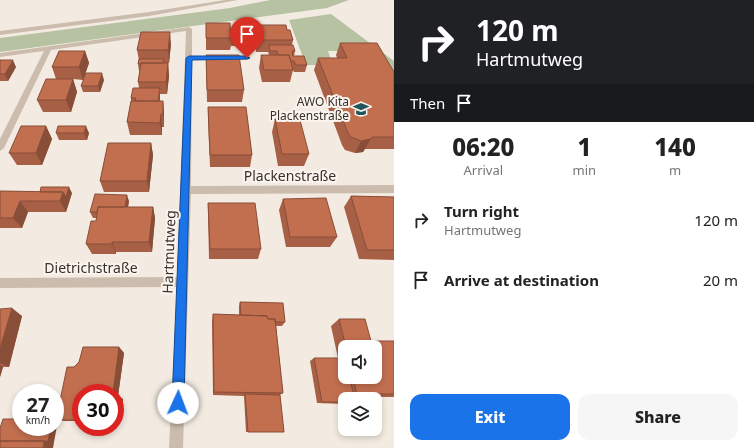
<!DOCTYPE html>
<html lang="en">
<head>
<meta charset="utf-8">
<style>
  :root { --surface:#fff; --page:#f6f6f6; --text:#222; --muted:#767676; --accent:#1a73e8 }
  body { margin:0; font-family:"Noto Sans",sans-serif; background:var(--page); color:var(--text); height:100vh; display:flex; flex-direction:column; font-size:15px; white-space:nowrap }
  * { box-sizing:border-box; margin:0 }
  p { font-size:13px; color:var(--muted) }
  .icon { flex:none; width:22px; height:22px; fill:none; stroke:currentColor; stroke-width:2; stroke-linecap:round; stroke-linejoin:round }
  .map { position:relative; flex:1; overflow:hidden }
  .details { display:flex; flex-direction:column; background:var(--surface); width:360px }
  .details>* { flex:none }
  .hud { background:#202124; color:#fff; overflow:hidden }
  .controls { position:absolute; left:338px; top:340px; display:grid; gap:8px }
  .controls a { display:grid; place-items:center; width:44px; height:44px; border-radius:8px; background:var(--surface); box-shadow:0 2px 6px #0003; font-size:20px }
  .speed { position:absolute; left:12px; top:384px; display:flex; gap:8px; font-size:20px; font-weight:700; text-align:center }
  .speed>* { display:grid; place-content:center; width:52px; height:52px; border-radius:50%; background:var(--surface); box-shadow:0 2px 6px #0003; line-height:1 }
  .speed small { font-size:10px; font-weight:400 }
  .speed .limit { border:6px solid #d22; background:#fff; color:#111 }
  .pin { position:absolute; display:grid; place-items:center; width:34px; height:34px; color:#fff; margin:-41px -17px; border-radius:50% 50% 50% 0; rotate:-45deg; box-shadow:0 0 4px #0007 }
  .pin .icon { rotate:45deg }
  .me { position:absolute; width:44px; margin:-22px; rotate:2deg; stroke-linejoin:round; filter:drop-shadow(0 0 3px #0008) }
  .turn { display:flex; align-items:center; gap:14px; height:84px; padding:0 16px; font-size:18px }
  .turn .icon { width:52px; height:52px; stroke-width:2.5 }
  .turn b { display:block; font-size:28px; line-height:34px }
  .then { display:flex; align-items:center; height:38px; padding:0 16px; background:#0003; gap:8px; font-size:15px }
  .eta { display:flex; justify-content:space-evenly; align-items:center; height:68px; text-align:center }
  .eta b { font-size:24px; font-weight:800; line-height:28px }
  .action { display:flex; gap:8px; margin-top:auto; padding:8px 16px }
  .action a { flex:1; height:46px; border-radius:12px; background:var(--accent); color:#fff; font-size:16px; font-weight:800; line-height:46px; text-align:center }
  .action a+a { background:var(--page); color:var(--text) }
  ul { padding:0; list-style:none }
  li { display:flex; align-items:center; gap:12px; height:60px; padding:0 16px }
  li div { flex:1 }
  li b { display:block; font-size:15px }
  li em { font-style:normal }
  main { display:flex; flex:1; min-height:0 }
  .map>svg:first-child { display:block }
  .green { fill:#b6c2a1 }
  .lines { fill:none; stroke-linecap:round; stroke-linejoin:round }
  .minor { fill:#cbbcad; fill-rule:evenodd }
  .tertiary { fill:#cbbcad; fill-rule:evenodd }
  .wall { fill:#a75f45; fill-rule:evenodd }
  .shaded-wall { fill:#884e38 }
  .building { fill:#c26f50; stroke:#884e38 }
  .route { fill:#1a73e8; stroke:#114b97 }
  .labels { text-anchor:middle; stroke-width:4; stroke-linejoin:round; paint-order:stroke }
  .far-poi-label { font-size:12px; fill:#3a302b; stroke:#faf5ee; text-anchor:end }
  .street-label { font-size:14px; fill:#3a302b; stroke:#faf5ee }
</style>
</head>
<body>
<main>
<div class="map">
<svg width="394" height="448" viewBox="0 0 394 448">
  <rect width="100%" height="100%" fill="#f3ebe1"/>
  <!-- green -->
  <path class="green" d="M270 0H349L327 8 0 52V38L230 8Z
    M331 14 394 61V81L375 51H328L333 65H306L289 20Z"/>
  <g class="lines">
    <!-- minor -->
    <path class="minor" d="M189 27 192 29V56H247L250 58 247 60H192L191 186 394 185V193L191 194 183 448H169L177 287 0 288V278L177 277 186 31 51 50 4 148 0 151V139L44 51 0 57V53Z"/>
    <!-- tertiary -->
    <path class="tertiary" d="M225 0H238L149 16 0 35V31L149 12Z"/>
  </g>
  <!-- wall -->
  <path class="wall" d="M206 23 230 29 238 39V46H231L230 50H206Z
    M255 25 287 30 293 40 292 45 295 51 294 56 307 65 305 72H294L293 70 290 82H262L259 68 261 55H269L268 52H256L254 37Z
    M340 43 394 72V149H365L363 152 355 153 345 150 342 145 314 70 318 58H337L336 55Z
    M171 44 169 63H164H168L169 76 167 94H160V101H163L164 113V127H162V135H130L127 122 131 101V98L139 88 138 82 140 71H139L138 64 139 60 137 50Z
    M85 51 89 63 83 80 73 79 77 92 71 112H43L37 100 56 79 52 67Z
    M206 55 244 90 242 102H207Z
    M0 60 16 67 8 81H0Z
    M104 80 100 92H83L81 86Z
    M208 107 252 155 250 167H210L208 119Z
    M275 119 309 154 304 166H278L272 132Z
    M46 126 52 139 42 165H17L9 153Z
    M56 133H89L87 140H59Z
    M151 143 153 155 149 192H104L100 181Z
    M0 191 72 193 66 212H28L22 228H0Z
    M351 196 394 197V260L359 259 344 207Z
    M283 199 337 237 330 247H286L279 210Z
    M129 201 128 207H153L155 218 152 252H116V254H92L86 244 96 221V218H93L90 212Z
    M208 203 261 249 258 259H209L208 214Z
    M240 302 285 322 282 326H276L283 393 280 395 284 432H246L244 396 213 395 212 322 213 314 239 315V306Z
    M0 309 22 316 9 367H3L0 377Z
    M339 319 371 341H394V397H354L345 399V404L317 403 310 361 314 358H338L331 326ZM345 347H375V377H345Z
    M119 347 124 353 118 396 123 399 121 421H115V393H81V421H66L56 420 74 367Z"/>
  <!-- shaded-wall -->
  <path class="shaded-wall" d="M170 32 171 44 169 63 168 50Z
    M85 51 89 63 83 80 79 67Z
    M13 60 16 67 8 81 5 74Z
    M168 63 169 76 167 94 166 82Z
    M102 73 104 80 100 92 98 86Z
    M73 79 77 92 71 112 66 100Z
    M160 88V94L158 113V106Z
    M163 101 164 113V127L163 114Z
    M161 114 162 127V135L160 123Z
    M46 126 52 139 42 165 36 153Z
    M86 126 89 133 87 140 84 133Z
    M372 137 363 152 355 153 361 141Z
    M151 143 153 155 149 192 147 181Z
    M69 187 72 193 66 212 60 201 63 192Z
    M127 195 129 201 126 218 124 212Z
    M20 201 28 212 22 228 13 218Z
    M153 207 155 218 152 252 149 242Z
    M112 242 116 252V254L112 244Z
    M12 308 22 316 9 367 0 363V349Z
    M119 347 124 353 118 396 123 399 121 421 115 420V393H113Z
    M0 365 3 367 0 377Z
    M55 420H58L53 448H43L44 441 51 427H55Z"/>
  <!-- building -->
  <path class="building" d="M206 23H230L231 38H206Z
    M255 25H286L287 30H290L293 40H258Z
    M230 29H237L238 39H231Z
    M141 32H170L168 50H137Z
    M340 43H377L394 72V137H372L370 139 361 141 351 137 348 133 318 58H347Z
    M269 45H293L295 51H292L293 56H304L307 65H296L294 61H291L289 55H278L277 51H270Z
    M59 51H85L79 67H52Z
    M206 55H239L244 90H207Z
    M261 55H289L293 70H264Z
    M139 59H164L163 63H141V64H138Z
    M0 60H13L5 74H0Z
    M141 63H168L166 82H138Z
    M86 73H102L98 86H81Z
    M46 79H73L66 100H37Z
    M133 88H160L158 101H135L136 98H131Z
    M131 101H163V114H161L160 123 127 122Z
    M208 107H246L252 155H210Z
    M275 119 300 120 309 154H282Z
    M21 126H46L36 153H9Z
    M58 126H86L84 133H56Z
    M108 143H151L147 181H100Z
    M41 187H69L66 197 63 192H40Z
    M0 191 63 192 60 201H20L13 218H0Z
    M95 194 127 195 125 207H98L97 212H90Z
    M351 196 394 197V250H367Z
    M326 198 337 237H290L283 199Z
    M208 203H255L261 249H210Z
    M98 207H153L149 242H112V244H86L91 221H96Z
    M240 302 283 303 285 322H275V319H268L267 316 241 315Z
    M12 308 0 349V309Z
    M213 314 267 316 268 319H275L283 393 214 392Z
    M339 319H365L371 341H394V394H357L353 377H375V347H346Z
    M83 347H119L113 393H81V420H56L67 367H74L79 362Z
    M314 358H344L345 362V377H349L355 399H345V402H322Z
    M245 394 280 395 284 432H248Z
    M115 396H118L115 420Z
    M3 419H21V427H51L48 441H0V428Z
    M0 441H44L43 448H0Z"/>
  <!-- route -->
  <path class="route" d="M189 56H247L250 58 247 59 192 60 184 403 182 407 178 409 173 407 172 403 186 58Z"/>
  <!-- icons -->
  <defs>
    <symbol id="school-bare" viewBox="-9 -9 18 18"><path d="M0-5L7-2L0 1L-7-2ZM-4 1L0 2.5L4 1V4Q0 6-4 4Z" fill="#21555b" stroke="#faf5ee" stroke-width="2.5" paint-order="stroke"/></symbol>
  </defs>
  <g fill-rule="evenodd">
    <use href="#school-bare" x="350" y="98" width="22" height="22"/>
  </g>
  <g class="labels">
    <!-- far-poi labels -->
    <g class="far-poi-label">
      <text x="349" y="106">AWO Kita<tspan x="349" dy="14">Plackenstraße</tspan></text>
    </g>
    <!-- street labels -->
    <g class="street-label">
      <text x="290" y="181">Plackenstraße</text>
      <text transform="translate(169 252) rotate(-88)" y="5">Hartmutweg</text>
      <text x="91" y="273">Dietrichstraße</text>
    </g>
  </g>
</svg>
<div class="controls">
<a><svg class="icon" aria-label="sound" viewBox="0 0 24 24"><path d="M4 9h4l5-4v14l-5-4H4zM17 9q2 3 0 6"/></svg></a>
<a><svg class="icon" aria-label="layers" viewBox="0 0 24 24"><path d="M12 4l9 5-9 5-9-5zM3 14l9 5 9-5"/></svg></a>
</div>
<div class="speed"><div>27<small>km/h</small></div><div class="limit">30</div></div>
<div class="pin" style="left:247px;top:58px;background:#d93025"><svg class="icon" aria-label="arrive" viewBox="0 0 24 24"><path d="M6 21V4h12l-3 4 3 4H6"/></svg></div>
<svg class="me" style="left:178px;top:403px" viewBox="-20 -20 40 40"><circle r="19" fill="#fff"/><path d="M0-13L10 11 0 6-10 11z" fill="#1a73e8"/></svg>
</div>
<section class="details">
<div class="hud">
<div class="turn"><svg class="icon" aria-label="right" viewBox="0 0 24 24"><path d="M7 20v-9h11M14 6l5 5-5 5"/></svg><div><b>120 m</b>Hartmutweg</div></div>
<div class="then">Then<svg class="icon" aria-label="arrive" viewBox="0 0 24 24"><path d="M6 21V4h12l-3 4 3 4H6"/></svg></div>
</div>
<div class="eta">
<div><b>06:20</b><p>Arrival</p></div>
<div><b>1</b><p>min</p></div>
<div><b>140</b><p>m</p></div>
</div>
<ul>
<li><svg class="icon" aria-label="right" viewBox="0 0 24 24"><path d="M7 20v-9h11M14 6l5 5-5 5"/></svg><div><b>Turn right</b><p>Hartmutweg</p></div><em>120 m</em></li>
<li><svg class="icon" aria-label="arrive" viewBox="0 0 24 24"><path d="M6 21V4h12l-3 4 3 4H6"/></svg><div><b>Arrive at destination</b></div><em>20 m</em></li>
</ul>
<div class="action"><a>Exit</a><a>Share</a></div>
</section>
</main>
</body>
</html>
